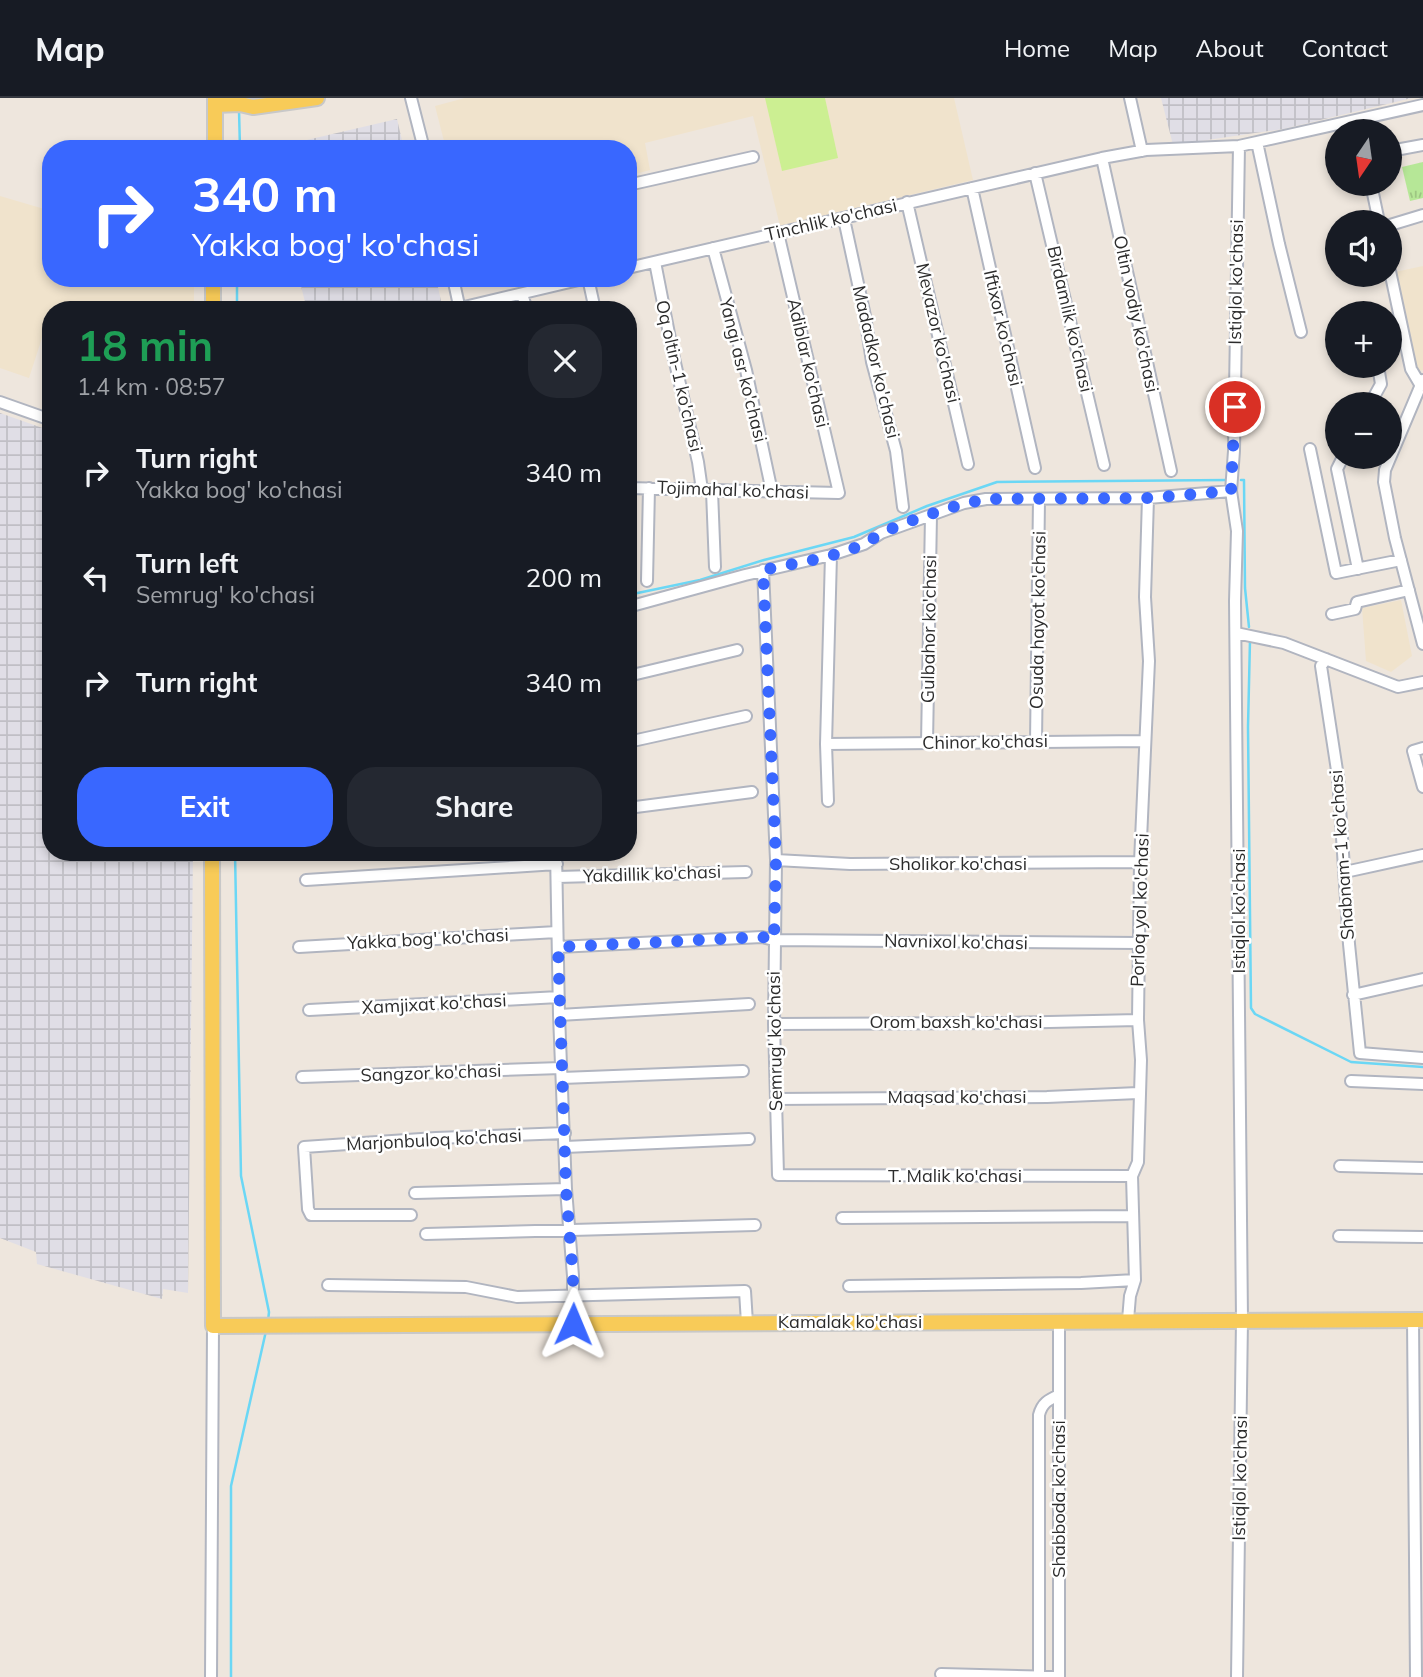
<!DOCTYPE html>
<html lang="en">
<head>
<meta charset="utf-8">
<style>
  :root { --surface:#171b24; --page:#242831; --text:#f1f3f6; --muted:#9ea1a6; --line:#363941; --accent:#3967ff }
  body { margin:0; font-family:Mulish,sans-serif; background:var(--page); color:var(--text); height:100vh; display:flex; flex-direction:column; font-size:26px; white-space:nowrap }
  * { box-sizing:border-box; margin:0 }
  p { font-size:23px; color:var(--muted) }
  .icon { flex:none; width:38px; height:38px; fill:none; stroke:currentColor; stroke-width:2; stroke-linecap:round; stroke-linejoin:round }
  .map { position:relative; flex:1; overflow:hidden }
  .panel { position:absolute; left:42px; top:203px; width:595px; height:560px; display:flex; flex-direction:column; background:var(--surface); border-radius:28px; box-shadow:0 4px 10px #0003 }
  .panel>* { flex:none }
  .banner { position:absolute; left:42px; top:42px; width:595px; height:147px; border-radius:28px; box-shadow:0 4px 10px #0003; background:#3967ff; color:#fff; overflow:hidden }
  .needle { width:46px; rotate:193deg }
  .controls { position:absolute; left:1325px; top:21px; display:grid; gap:14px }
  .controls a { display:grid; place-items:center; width:77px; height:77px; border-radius:50%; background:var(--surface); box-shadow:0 4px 10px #0003; font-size:35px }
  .pin { position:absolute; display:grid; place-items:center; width:60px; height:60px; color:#fff; margin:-30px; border:4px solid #fff; border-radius:50%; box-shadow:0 2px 7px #0007 }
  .me { position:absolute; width:77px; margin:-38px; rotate:1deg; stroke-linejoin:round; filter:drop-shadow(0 0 5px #0008) }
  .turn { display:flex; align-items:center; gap:24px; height:147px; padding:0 35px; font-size:32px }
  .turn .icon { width:91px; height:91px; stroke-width:2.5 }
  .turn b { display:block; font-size:49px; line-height:60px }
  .round { display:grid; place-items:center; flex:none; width:74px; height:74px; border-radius:28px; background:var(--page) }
  .head { display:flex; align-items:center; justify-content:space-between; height:119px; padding:0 35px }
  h1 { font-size:42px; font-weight:700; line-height:52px; color:#1e9e55 }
  .cta { display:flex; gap:14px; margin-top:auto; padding:14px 35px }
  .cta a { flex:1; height:80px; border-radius:28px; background:var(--accent); color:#fff; font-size:28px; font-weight:700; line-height:80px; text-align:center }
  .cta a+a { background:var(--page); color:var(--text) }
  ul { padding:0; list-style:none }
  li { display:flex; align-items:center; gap:21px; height:105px; padding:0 35px }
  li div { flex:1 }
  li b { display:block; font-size:26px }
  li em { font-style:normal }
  header { display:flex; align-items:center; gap:42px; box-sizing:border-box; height:98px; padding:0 35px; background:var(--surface); border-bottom:2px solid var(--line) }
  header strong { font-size:33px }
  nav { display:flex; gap:38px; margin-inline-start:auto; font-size:24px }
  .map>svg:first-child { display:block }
  .industrial { fill:url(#industrial-grid) }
  .education { fill:#f0e3cc }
  .park { fill:url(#park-tufts) }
  .pitch { fill:#ccef92 }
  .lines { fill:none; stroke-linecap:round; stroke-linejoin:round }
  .stream { stroke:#6bd7f5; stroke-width:2.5 }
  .minor-casing { stroke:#b1b5c0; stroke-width:14 }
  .major-casing { stroke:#c8c8c8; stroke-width:18 }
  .minor { stroke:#fff; stroke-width:10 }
  .major { stroke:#f8cb58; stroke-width:14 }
  .route { stroke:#3967ff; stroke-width:12; stroke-dasharray:0 21.6 }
  .labels { text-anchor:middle; stroke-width:5; stroke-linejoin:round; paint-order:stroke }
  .street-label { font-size:18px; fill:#2c2c2c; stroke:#fff }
</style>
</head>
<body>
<header>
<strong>Map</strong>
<nav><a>Home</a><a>Map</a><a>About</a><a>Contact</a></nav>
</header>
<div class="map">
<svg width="1423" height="1579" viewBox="0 0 1423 1579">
  <defs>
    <pattern id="industrial-grid" width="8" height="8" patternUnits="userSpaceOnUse" patternTransform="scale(1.75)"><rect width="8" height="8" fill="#e0dee6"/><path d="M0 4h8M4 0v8" fill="none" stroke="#c0bfc5"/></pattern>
    <pattern id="park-tufts" width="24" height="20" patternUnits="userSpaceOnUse" patternTransform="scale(1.75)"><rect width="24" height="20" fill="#b6e797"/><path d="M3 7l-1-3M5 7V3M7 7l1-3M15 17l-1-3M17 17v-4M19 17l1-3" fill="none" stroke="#9dc682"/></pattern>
  </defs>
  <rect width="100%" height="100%" fill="#eee6dd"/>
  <!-- industrial -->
  <path class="industrial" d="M1161 0H1412L1283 31 1173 47Z
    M397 21 404 51H268Z
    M299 180H436L443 212H307Z
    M0 315 51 333V754H193L188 1195 163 1191 162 1201 37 1166 36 1154 0 1140Z"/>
  <!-- education -->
  <path class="education" d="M465 0H954L973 82 780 128 753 18 645 45 650 72 628 78V51H446L435 8Z
    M0 98 51 113V180H194V212H51L29 280 0 270Z
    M1423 168V272L1417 273 1395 174Z
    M1401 502 1412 558 1391 574 1366 563 1362 510Z"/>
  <!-- park -->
  <path class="park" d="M1423 64V100L1410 103 1402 69Z"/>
  <!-- pitch -->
  <path class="pitch" d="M765 0H825L838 60 782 73Z"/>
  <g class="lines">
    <!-- stream -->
    <path class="stream" d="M239 12 240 51
      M237 212V180
      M1241 382H1244L1245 490 1249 529
      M628 497 700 482 764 462 854 439 927 408 997 384 1229 382
      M1250 542 1248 629 1251 910 1255 916 1351 964 1423 969
      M235 754 241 1078 269 1214 268 1223
      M231 1579V1388L266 1233"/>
    <defs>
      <path id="minor" d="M411 0 424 51
        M1130 0 1142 53
        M1257 44 1279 146 1301 234
        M1390 53 1423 47
        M1102 60 1171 373
        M1035 75 1104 367
        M1371 86 1379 124
        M628 87 753 59
        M972 90 1035 370
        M907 104 968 366
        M844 121 865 218 872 264 896 353 903 409
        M1390 127 1423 117
        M713 150 746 272 772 394
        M655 164 673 256 698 364 702 392
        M628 170 1102 60 1146 52 1239 48 1423 7
        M1390 173 1411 271 1421 288
        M453 180 460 212
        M588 180 595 212
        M522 196 527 212
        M460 210 587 180
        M1423 282 1385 372 1384 384 1395 440 1423 546
        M0 304 51 322
        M1370 306 1381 286 1378 268
        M1310 351 1336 475 1401 462
        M1343 359 1337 371 1358 471
        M628 371 631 390
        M628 390 839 395 778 135
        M712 393 715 469
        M763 472 776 762 774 926 778 1077 1132 1078
        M647 483 649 390
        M628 509 745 477 831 457 864 446 881 435 931 417 964 405 986 401 1148 400 1231 393
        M1332 516 1355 511 1357 504 1409 492
        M1236 535 1284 545 1398 589 1423 584
        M1326 561 1321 568 1338 679 1349 846 1360 955 1423 960
        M628 578 737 552
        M628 644 746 618
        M1036 644 1039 401
        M927 645 931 417
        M826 646 1144 643
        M1423 650 1413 653 1423 689
        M828 703 826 646 831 457
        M628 710 752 694
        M556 754 559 917 566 1091 573 1178V1226
        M776 762 850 766 1140 764
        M1345 774 1423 757
        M557 779 746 774
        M306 782 557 766
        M299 849 557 834
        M558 849 762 839 774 842 1138 845
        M1353 897 1423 881
        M309 912 559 899
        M559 917 749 906
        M774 926 1003 925 1138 922
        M302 979 561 970
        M562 980 743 973
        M1351 983 1423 986
        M776 1001 1047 999 1138 995
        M565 1049 749 1041
        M1340 1068 1423 1070
        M415 1095 566 1091
        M411 1117H311L308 1111 304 1049 436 1040 565 1035
        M842 1120 1133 1118
        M426 1136 755 1127
        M1339 1138 1423 1139
        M328 1187 466 1189 517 1199 745 1193 747 1225
        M849 1188 1081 1185 1135 1182
        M1128 1222 1130 1198 1135 1182 1132 1078 1138 1064 1141 962 1138 922 1140 764 1149 563 1145 499 1148 400
        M1413 1222 1416 1579
        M1059 1223V1579
        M941 1576 1059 1579
        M211 1579 213 1228
        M1039 1579V1317C1042 1305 1048 1302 1059 1297
        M1237 1579 1242 1222 1235 503 1237 433 1231 393 1234 353 1239 48"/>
      <path id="major" d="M215 7 240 6 253 9 317 0
        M215 51V0
        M213 212V180
        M212 754 213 1228 1423 1222"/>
    </defs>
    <!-- minor casing -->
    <use href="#minor" class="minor-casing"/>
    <!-- major casing -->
    <use href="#major" class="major-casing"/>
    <!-- minor -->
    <use href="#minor" class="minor"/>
    <!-- major -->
    <use href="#major" class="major"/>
  </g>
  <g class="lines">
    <!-- route -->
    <path class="route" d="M573 1226V1178L566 1091 558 849 762 839 774 842 776 762 763 472C796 465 833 460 864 446 870 443 876 438 882 435 915 420 952 408 986 401L1148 400 1231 393 1235 309"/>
  </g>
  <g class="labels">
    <!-- street labels -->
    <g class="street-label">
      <text transform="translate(831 122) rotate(-13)" y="6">Tinchlik ko'chasi</text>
      <text transform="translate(1236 184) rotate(-89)" y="6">Istiqlol ko'chasi</text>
      <text transform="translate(1136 216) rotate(78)" y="6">Oltin vodiy ko'chasi</text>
      <text transform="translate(1070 221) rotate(77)" y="6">Birdamlik ko'chasi</text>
      <text transform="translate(1003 230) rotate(77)" y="6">Iftixor ko'chasi</text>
      <text transform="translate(938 235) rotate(77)" y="6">Mevazor ko'chasi</text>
      <text transform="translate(876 264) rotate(77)" y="6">Madadkor ko'chasi</text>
      <text transform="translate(808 265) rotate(77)" y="6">Adiblar ko'chasi</text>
      <text transform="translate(743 272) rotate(76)" y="6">Yangi asr ko'chasi</text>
      <text transform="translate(679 278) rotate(77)" y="6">Oq oltin-1 ko'chasi</text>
      <text transform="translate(733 392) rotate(2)" y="6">Tojimahal ko'chasi</text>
      <text transform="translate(1038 522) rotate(-89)" y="6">Osuda hayot ko'chasi</text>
      <text transform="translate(929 531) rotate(-89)" y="6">Gulbahor ko'chasi</text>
      <text transform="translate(985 644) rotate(-1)" y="6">Chinor ko'chasi</text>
      <text transform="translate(1342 757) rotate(-94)" y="6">Shabnam-1 ko'chasi</text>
      <text x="958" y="772">Sholikor ko'chasi</text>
      <text transform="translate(652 776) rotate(-2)" y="6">Yakdillik ko'chasi</text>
      <text transform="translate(1140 812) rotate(-88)" y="6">Porloq yol ko'chasi</text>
      <text transform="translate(1239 813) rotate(-90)" y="6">Istiqlol ko'chasi</text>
      <text transform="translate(428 841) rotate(-3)" y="6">Yakka bog' ko'chasi</text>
      <text transform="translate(956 844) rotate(1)" y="6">Navnixol ko'chasi</text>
      <text transform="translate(434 906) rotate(-3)" y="6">Xamjixat ko'chasi</text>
      <text x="956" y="930">Orom baxsh ko'chasi</text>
      <text transform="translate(775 943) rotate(-91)" y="6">Semrug' ko'chasi</text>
      <text transform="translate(431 975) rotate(-2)" y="6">Sangzor ko'chasi</text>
      <text x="957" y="1005">Maqsad ko'chasi</text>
      <text transform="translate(434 1042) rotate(-3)" y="6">Marjonbuloq ko'chasi</text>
      <text x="955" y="1084">T. Malik ko'chasi</text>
      <text x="850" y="1230">Kamalak ko'chasi</text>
      <text transform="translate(1240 1380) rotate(-89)" y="6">Istiqlol ko'chasi</text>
      <text transform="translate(1059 1401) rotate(-90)" y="6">Shabboda ko'chasi</text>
    </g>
  </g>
</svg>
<div class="controls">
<a><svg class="needle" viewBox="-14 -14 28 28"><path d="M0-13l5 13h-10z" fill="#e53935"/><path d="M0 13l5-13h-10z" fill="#9ea1a6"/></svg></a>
<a><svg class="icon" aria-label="sound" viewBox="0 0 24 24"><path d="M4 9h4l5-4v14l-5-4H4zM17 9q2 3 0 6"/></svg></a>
<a>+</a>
<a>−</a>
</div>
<div class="pin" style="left:1235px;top:309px;background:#d93025"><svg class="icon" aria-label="arrive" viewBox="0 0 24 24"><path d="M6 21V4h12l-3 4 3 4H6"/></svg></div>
<svg class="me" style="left:573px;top:1226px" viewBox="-20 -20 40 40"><path d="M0-17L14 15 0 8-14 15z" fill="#3967ff" stroke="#fff" stroke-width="4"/></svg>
<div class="banner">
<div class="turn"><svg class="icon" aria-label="right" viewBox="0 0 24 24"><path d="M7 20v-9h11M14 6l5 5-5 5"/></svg><div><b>340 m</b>Yakka bog' ko'chasi</div></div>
</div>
<section class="panel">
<div class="head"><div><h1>18 min</h1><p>1.4 km · 08:57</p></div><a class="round"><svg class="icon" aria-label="close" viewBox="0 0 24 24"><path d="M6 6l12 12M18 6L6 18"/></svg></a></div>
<ul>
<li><svg class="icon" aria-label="right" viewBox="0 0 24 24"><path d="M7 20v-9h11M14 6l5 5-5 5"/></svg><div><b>Turn right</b><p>Yakka bog' ko'chasi</p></div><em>340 m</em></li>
<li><svg class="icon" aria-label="left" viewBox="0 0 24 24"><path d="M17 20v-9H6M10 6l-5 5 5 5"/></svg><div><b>Turn left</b><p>Semrug' ko'chasi</p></div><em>200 m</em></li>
<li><svg class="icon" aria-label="right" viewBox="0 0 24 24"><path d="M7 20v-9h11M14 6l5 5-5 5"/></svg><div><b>Turn right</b></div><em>340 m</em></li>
</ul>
<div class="cta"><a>Exit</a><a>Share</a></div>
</section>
</div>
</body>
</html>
